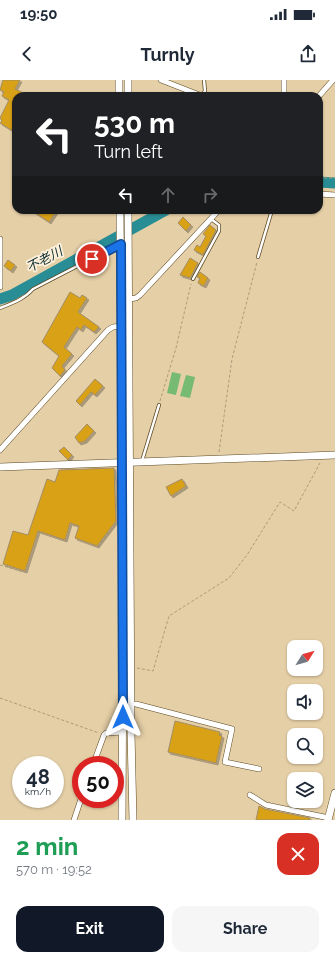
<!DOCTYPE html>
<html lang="en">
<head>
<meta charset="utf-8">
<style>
  :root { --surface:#fff; --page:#f6f6f7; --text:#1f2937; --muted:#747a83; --accent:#111827 }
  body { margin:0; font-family:Raleway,"Noto Sans JP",sans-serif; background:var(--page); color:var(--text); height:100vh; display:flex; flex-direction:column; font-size:15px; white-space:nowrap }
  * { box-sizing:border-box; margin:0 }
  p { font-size:13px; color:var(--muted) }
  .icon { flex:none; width:22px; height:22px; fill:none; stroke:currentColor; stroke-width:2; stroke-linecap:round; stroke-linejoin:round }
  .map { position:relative; height:740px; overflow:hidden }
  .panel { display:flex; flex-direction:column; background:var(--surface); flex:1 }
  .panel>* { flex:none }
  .banner { position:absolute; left:12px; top:12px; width:311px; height:122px; border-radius:12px; box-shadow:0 1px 3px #0004; background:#202124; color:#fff; overflow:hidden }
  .needle { width:26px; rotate:53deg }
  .tools { position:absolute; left:287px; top:560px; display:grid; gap:8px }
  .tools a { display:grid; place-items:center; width:36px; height:36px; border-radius:8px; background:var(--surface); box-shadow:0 1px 3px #0004; font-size:20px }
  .speed { position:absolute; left:12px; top:676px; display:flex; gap:8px; font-size:20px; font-weight:700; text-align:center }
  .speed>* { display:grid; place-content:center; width:52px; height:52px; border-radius:50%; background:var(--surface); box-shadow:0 1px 3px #0004; line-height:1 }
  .speed small { font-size:10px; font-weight:400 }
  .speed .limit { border:6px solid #d22; background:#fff; color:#111 }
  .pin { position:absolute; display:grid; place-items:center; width:34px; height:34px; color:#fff; margin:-17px; border:2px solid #fff; border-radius:50%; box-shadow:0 1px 4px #0007 }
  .me { position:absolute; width:44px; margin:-22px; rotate:0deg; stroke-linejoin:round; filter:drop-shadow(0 0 3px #0008) }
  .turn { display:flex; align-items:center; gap:14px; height:84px; padding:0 16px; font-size:18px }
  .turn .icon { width:52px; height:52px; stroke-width:2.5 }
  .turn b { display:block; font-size:28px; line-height:34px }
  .lanes { display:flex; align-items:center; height:38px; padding:0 16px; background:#0003; justify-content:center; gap:20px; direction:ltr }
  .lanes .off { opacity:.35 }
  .round { display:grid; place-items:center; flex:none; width:42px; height:42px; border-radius:12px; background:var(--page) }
  .headline { display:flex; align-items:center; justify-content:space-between; height:68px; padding:0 16px }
  h1 { font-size:24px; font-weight:700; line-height:30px; color:#1e9e55 }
  .button { display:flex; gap:8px; margin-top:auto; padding:8px 16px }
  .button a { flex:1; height:46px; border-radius:12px; background:var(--accent); color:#fff; font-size:16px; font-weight:700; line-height:46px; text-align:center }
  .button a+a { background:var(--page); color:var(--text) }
  .status { display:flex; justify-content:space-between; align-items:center; height:28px; padding:0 20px; background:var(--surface); direction:ltr }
  .status svg { height:11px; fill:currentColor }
  header { display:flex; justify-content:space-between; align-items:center; height:52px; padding:0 16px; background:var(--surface); font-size:18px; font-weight:700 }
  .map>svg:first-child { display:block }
  .green { fill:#76bb71 }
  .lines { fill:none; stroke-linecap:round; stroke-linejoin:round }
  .river { stroke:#298d95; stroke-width:11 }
  .building { fill:#d9a117; stroke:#a28d66; filter:url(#shadow) }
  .lane-casing { stroke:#5c4923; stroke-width:4 }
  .street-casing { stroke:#5c4923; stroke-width:6 }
  .secondary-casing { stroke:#5c4923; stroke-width:8 }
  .path { stroke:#ad9b7a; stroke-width:1; stroke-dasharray:3 2; stroke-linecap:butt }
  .lane { stroke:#fff; stroke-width:2.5 }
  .street { stroke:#fff; stroke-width:5 }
  .secondary { stroke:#fff; stroke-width:7 }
  .route-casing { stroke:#114b97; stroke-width:10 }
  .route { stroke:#1a73e8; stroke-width:7 }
  .labels { text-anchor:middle; stroke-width:3.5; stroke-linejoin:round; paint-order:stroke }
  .water-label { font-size:13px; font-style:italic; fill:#112f31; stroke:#fdf1dc }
</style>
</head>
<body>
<div class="status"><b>19:50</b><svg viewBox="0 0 49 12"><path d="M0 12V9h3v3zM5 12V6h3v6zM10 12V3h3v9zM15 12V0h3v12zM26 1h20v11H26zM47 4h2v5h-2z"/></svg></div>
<header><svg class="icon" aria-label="back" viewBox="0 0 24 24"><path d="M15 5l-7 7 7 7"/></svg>Turnly<svg class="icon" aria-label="share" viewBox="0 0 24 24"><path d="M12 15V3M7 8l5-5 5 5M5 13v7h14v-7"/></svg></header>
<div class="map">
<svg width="335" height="740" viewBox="0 0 335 740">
  <defs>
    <filter id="shadow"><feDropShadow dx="2" dy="2" stdDeviation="0" flood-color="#0004"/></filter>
  </defs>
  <rect width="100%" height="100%" fill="#e5cfa6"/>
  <!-- green -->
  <path class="green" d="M172 292 181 294 176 315 167 313Z
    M186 295 195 297 190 318 180 316Z"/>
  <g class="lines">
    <!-- river -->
    <path class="river" d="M319 102 335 103
      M0 219 12 215 166 130"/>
  </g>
  <!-- building -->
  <path class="building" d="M3 0H20L15 9 30 16H16L13 23 16 25V46L13 51 0 43 2 41 0 38 9 20 2 16 4 12 0 10Z
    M31 130H57L49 142Z
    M183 137 191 145 186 151 178 143Z
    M210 145 216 150 203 175 194 170 197 165 200 167 206 156 203 154Z
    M190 178 198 183 190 198 180 195Z
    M8 180 15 185 11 191 4 186Z
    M200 192 208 198 204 206 198 203 200 198 197 197Z
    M70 212 80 218 82 215 87 218 78 232 99 247 94 252 84 245 81 250 77 247 64 267 72 274 62 286 65 290 60 296 52 288 59 276 42 262Z
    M95 299 103 306 95 315 91 312 80 325 76 321Z
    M87 344 94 351 85 361 79 363 75 357Z
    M64 367 72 375 68 380 59 371Z
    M114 388 116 441 97 466 75 458 79 446 70 443 65 460 38 451 25 491 3 484 13 451 28 455 47 399 55 402 59 390Z
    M182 399 186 406 171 416 166 407Z
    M175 641 220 652 219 655 222 656 216 683 168 672Z
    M259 726 265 729 310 738V740H256Z"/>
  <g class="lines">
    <defs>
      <path id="lane" d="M202 16 205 11 204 0
        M258 177 272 130
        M193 199 219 151V145L211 139
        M0 228C13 223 24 219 33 209L118 165
        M142 381 159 325"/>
      <path id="street" d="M161 0 202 16
        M284 0V16
        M319 16 333 0
        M319 114 335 115
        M0 159V207
        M128 219 136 218 140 215 219 130
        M0 370 108 250 113 247 121 246
        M136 624 232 649 225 682 259 689
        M93 685 104 655 106 653 123 652
        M250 715 266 725 329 738
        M74 740 81 719"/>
      <path id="secondary" d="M119 0V16
        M128 16V0
        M120 130 123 554 122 740
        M128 130 131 652 133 740
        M0 387 335 375
        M328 740 335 713"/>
    </defs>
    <!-- lane casing -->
    <use href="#lane" class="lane-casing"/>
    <!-- street casing -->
    <use href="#street" class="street-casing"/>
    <!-- secondary casing -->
    <use href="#secondary" class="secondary-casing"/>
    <!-- path -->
    <path class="path" d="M319 98H335
      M160 321 176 268 191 204
      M219 372 232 279 257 182
      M0 485 23 492 27 490 39 454
      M137 588 153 591 169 536 229 498 247 475 280 422 294 431 320 383
      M0 618 99 653"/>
    <!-- lane -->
    <use href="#lane" class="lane"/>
    <!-- street -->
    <use href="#street" class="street"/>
    <!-- secondary -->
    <use href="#secondary" class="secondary"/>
  </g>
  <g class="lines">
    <defs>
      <path id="route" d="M92 179 121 164 123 637"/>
    </defs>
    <!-- route casing -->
    <use href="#route" class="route-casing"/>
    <!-- route -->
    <use href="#route" class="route"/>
  </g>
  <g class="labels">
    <!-- water labels -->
    <g class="water-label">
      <text transform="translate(44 179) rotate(-28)" y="5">不老川</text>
    </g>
  </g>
</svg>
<div class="tools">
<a><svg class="needle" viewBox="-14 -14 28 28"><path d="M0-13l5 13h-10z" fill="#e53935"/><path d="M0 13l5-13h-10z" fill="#747a83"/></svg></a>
<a><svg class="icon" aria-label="sound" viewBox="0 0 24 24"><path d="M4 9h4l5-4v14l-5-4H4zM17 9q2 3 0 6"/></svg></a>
<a><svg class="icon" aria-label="search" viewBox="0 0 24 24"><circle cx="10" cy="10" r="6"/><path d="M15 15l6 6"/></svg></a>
<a><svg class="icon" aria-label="layers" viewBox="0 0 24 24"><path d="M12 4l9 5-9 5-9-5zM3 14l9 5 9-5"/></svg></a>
</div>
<div class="speed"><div>48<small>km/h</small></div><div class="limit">50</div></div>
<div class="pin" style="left:92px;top:179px;background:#d93025"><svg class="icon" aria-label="arrive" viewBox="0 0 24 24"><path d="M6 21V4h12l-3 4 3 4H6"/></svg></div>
<svg class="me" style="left:123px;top:637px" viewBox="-20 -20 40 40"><path d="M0-17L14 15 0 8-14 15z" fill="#1a73e8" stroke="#fff" stroke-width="4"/></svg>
<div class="banner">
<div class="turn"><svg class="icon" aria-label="left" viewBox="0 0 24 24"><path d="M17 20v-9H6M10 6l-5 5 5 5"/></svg><div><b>530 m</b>Turn left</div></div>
<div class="lanes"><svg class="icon" aria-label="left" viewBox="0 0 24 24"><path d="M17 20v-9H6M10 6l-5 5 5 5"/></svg><svg class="icon off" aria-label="ahead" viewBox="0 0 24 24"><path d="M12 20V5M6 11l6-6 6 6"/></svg><svg class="icon off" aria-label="right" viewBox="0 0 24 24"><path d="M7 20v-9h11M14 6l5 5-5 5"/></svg></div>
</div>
</div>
<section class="panel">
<div class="headline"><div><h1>2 min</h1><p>570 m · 19:52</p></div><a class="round" style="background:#d93025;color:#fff"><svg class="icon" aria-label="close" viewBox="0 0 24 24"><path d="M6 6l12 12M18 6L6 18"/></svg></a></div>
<div class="button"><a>Exit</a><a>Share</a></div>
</section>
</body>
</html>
